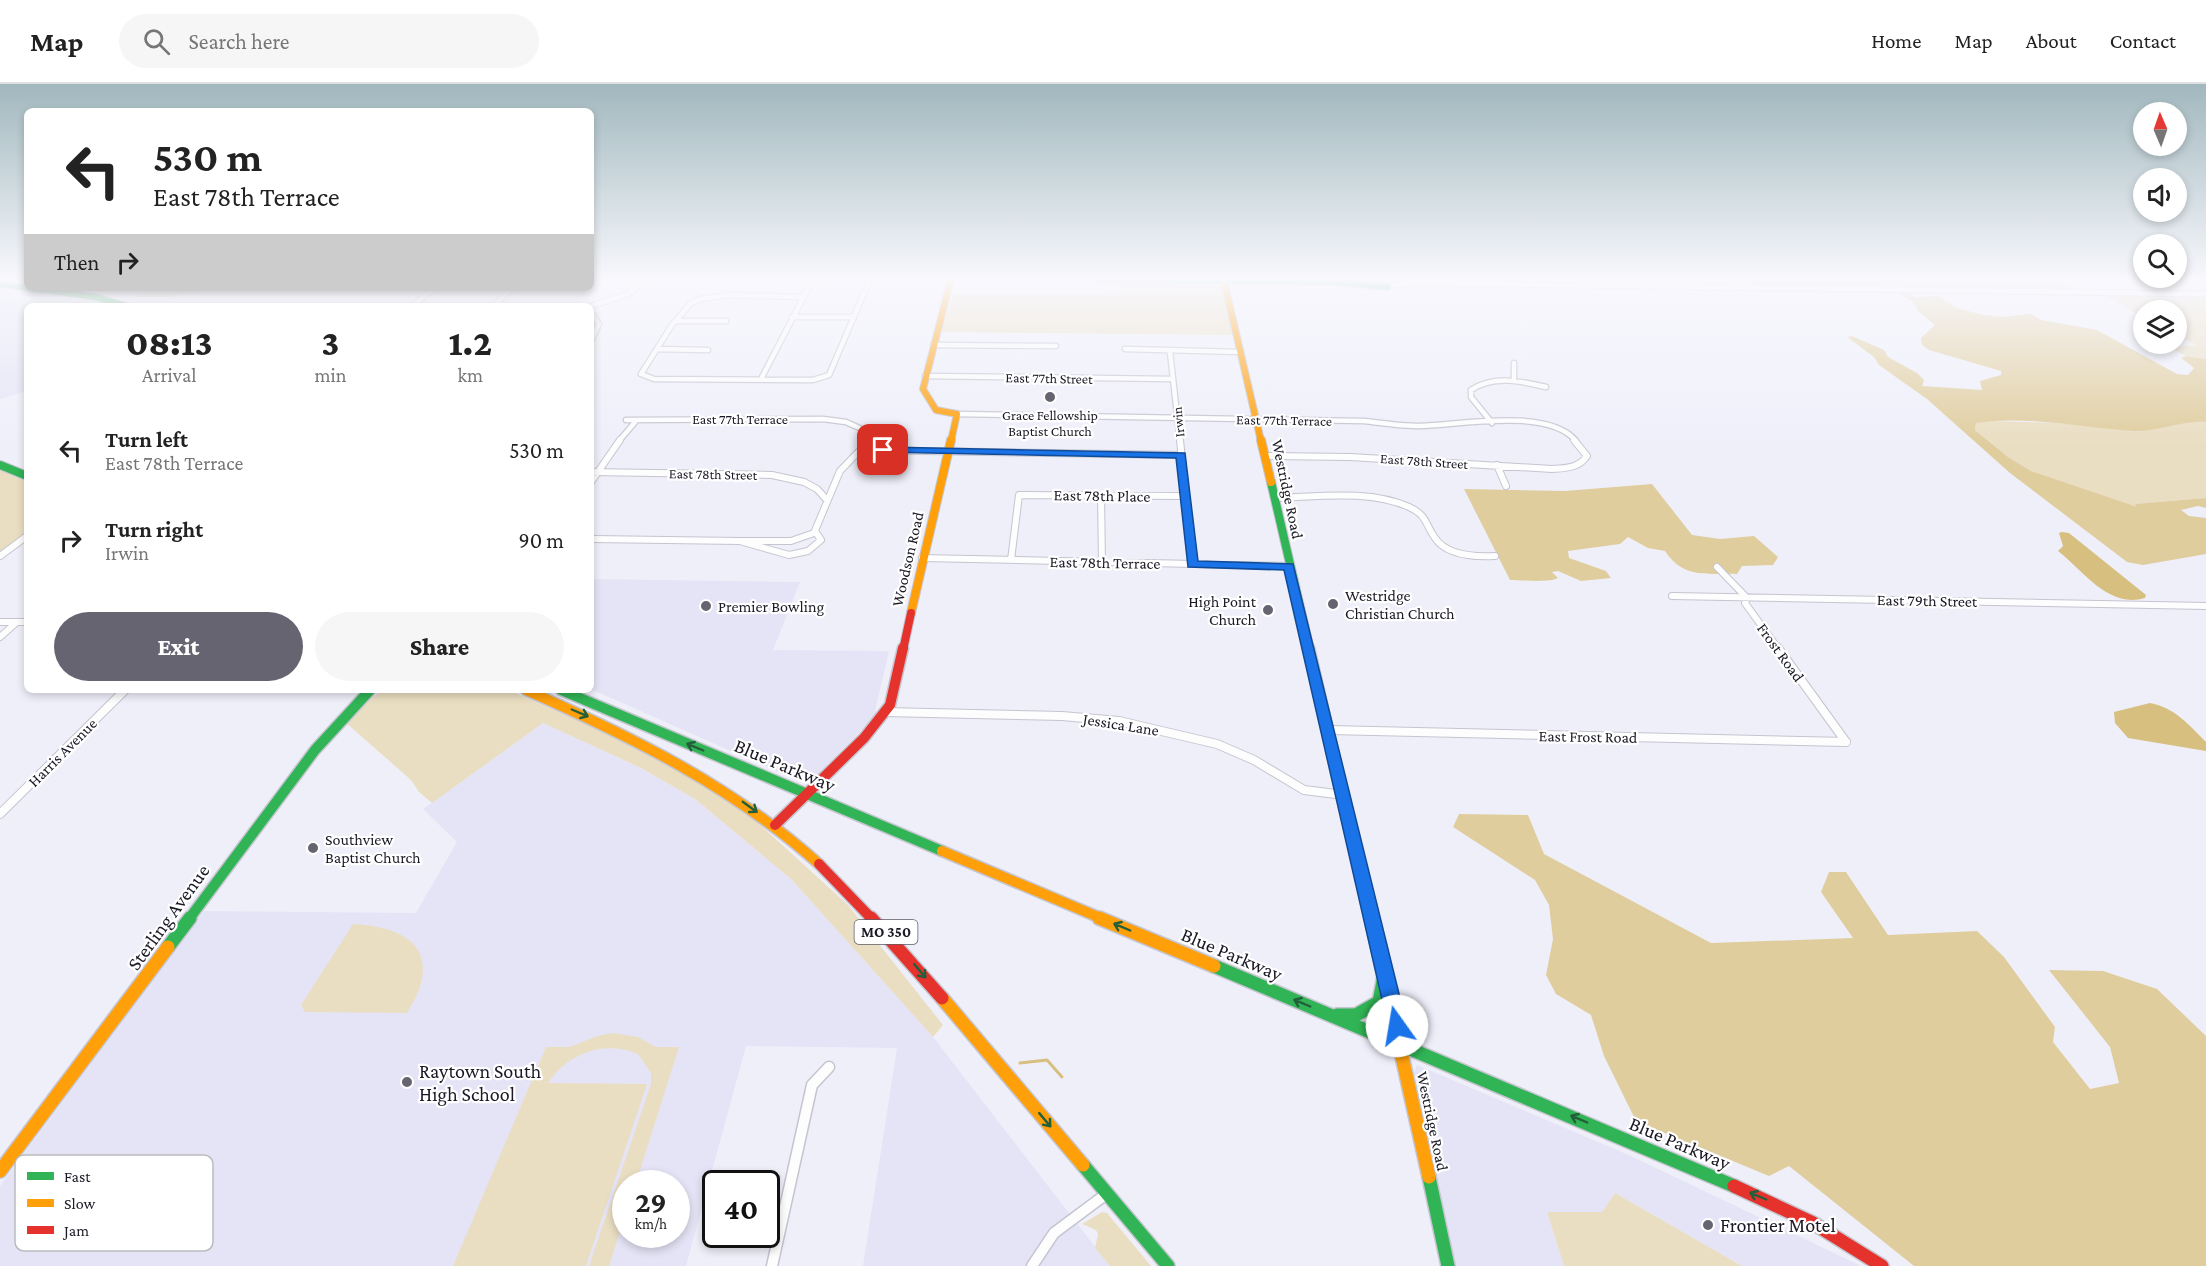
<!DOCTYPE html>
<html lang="en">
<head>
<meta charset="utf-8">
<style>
  :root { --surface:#fff; --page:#f6f6f6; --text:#222; --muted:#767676; --line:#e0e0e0; --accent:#656470 }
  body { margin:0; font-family:"Crimson Pro",serif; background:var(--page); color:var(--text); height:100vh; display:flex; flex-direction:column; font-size:22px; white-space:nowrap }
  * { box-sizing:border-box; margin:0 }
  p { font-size:20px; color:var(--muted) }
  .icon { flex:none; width:33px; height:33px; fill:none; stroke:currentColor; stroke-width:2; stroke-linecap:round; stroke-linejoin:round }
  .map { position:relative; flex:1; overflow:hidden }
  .details { position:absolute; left:24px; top:219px; width:570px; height:390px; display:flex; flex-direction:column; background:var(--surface); border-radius:9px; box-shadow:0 3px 9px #0003 }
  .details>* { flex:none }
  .guide { position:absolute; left:24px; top:24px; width:570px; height:183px; border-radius:9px; box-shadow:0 3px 9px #0003; background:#fff; color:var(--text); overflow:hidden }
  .needle { width:39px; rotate:358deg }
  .fabs { position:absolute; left:2133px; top:18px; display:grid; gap:12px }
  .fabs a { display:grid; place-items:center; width:54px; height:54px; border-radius:50%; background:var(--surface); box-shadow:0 3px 9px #0003; font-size:30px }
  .speed { position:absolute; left:612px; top:1086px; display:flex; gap:12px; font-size:30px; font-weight:700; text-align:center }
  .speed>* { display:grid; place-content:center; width:78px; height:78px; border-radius:50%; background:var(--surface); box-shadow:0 3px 9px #0003; line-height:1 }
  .speed small { font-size:15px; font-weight:400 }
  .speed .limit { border:3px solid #111; border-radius:9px; background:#fff; color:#111 }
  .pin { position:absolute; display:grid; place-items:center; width:51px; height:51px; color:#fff; margin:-26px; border-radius:12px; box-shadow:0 3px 9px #0006 }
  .me { position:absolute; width:66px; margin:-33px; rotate:347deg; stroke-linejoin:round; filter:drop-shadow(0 0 4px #0008) }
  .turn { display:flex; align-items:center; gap:21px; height:126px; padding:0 30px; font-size:27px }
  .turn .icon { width:78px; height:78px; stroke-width:2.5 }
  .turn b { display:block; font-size:42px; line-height:51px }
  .then { display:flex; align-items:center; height:57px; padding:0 30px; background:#0003; gap:12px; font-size:22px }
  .eta { display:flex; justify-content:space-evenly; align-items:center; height:102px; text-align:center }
  .eta b { font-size:36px; font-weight:800; line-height:42px }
  .cta { display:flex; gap:12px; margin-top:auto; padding:12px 30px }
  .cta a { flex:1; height:69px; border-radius:36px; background:var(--accent); color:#fff; font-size:24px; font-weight:800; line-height:69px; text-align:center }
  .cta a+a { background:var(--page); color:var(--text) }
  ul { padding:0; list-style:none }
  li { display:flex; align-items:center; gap:18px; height:90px; padding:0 30px }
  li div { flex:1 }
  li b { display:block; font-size:22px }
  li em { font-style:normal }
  header { display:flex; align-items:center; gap:36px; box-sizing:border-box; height:84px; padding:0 30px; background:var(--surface); border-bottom:2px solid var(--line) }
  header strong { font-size:28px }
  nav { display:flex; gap:33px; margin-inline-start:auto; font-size:21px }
  .search { width:420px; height:54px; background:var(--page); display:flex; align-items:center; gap:15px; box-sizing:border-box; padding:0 21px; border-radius:33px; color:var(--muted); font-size:22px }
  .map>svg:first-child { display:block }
  .built { fill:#e4e4f6; fill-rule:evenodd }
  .green { fill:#eadec2 }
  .forest { fill:#e0cd9e }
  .water { fill:#d6bf7f }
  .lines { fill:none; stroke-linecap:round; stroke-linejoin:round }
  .stream { stroke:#d6bf7f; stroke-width:3 }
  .street-far3-casing { stroke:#c5c5d0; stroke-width:7 }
  .street-far2-casing { stroke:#c5c5d0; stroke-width:8 }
  .street-far1-casing { stroke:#c5c5d0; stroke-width:10 }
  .street-casing { stroke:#c5c5d0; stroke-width:13 }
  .fast-far3-casing { stroke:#c5c5d0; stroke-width:8 }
  .fast-far2-casing { stroke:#c5c5d0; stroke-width:10 }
  .fast-far1-casing { stroke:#c5c5d0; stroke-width:13 }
  .fast-casing { stroke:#c5c5d0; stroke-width:16 }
  .slow-far3-casing { stroke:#c5c5d0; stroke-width:8 }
  .slow-far2-casing { stroke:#c5c5d0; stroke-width:10 }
  .slow-far1-casing { stroke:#c5c5d0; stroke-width:13 }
  .slow-casing { stroke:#c5c5d0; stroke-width:16 }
  .jam-far2-casing { stroke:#c5c5d0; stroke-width:10 }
  .jam-far1-casing { stroke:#c5c5d0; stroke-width:13 }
  .jam-casing { stroke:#c5c5d0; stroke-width:16 }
  .street-far3 { stroke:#fdfdfe; stroke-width:4.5 }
  .street-far2 { stroke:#fdfdfe; stroke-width:6 }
  .street-far1 { stroke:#fdfdfe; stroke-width:8 }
  .street { stroke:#fdfdfe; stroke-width:10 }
  .fast-far3 { stroke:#30b455; stroke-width:6 }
  .fast-far2 { stroke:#30b455; stroke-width:8 }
  .fast-far1 { stroke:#30b455; stroke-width:10 }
  .fast { stroke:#30b455; stroke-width:13 }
  .slow-far3 { stroke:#ff9f0a; stroke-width:6 }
  .slow-far2 { stroke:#ff9f0a; stroke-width:8 }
  .slow-far1 { stroke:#ff9f0a; stroke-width:10 }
  .slow { stroke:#ff9f0a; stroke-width:13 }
  .jam-far2 { stroke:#e5322d; stroke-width:8 }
  .jam-far1 { stroke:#e5322d; stroke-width:10 }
  .jam { stroke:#e5322d; stroke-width:13 }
  .oneway { stroke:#245f3b }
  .route { fill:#1a73e8; stroke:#114b97; stroke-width:1.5 }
  .poi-dot { fill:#656470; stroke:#fff; stroke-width:2 }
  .labels { text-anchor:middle; stroke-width:4.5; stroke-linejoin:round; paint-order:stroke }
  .far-street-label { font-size:14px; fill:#1a1925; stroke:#fff }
  .far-poi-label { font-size:14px; fill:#1a1925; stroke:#fff }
  .shield { fill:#fff; stroke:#5f5e66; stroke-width:1.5 }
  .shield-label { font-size:15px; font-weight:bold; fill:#1a1925 }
  .street-label { font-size:16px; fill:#1a1925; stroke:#fff }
  .poi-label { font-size:16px; fill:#1a1925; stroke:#fff; text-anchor:start }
  .near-street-label { font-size:20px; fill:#1a1925; stroke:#fff }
  .near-poi-label { font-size:20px; fill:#1a1925; stroke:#fff; text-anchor:start }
  .key { fill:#fff; stroke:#bababe; stroke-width:1.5 }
  .key-label { font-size:16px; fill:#1a1925 }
</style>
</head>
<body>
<header>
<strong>Map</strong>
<div class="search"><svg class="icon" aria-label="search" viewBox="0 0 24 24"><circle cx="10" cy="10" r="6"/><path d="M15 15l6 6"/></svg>Search here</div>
<nav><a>Home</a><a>Map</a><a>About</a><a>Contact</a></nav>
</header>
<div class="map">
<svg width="2206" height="1182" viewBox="0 0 2206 1182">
  <rect width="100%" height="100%" fill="#efeffa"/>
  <!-- built -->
  <path class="built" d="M0 203 91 215 115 222H27V307L0 315Z
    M591 495 800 498 773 566 889 567 875 627 878 629 816 692 801 694 785 691 591 605Z
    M543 639 641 684 695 715 792 796 933 953 1110 1182H863L897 964 746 962 686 1182H0V1102L204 827 416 829 457 758 423 725ZM626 1100H676V1150H626Z
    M1417 981 1631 1072 1861 1182H1742L1615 1109 1602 1128H1547L1564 1182H1455L1433 1089 1430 1047 1414 988Z"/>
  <!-- green -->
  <path class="green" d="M1748 195H2053L2074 207 1756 203Z
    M1121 196 1223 198 1235 251 941 248 953 210 1121 211Z
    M151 204H211L170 213H136Z
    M2102 210 2206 211V275L2186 272 2169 263 2196 261 2177 251 2176 226H2144L2143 233Z
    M1991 337 2057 339 2134 347 2171 342 2183 338H2206V414L2136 420 2138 424 2031 387 2008 373 1975 346 1976 339Z
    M0 386 27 398V449L0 469Z
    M381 606H509L608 650 703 701 755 736 848 821 943 941 933 953 792 796 695 715 641 684 543 639 432 719 419 708 411 696 345 638Z
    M353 840C415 843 443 872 407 929L305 928 301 921Z
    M612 949 638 953 656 963H679L636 1099 626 1100 625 1132 609 1182H589L651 1000V989L638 970C605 956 568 969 548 999L647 1000 586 1182H453L546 963H570L597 952Z
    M1615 1109 1742 1182H1564L1547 1128H1602Z
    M1102 1128 1107 1129 1151 1182H1110L1095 1164 1098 1150 1096 1146 1082 1140Z"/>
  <!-- forest -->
  <path class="forest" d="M1909 209 1914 213 1939 212 1956 224 1984 231 2002 233 2031 230 2041 236 2097 246 2177 290 2188 291 2194 284 2181 274 2186 272 2206 275V338C2181 336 2159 348 2133 347 2081 344 2028 331 1976 339L1975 346 2008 373 2031 387 2137 423 2135 420 2206 414V424L2198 422 2181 426 2189 432 2206 434V470L2143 481 2127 478 2010 389 1927 315 1879 281 1874 273 1847 253 1852 252 1884 266 1888 273 1917 289 1924 296 1922 302 1982 306 1980 297 2001 291V287L1929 266 1922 261 1921 254 1935 241 1919 228 1913 218 1900 210Z
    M1652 400 1692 451 1720 455 1754 452 1778 473 1773 481 1742 482 1737 490C1707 489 1683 495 1665 467L1648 464 1628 453 1620 460 1568 467 1569 474 1606 487 1611 494 1581 497 1558 487 1552 488 1558 494C1548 499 1523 496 1510 496L1464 405 1565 407Z
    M1459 730 1528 731 1544 770 1711 859 1853 854 1821 808 1829 788H1846L1888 851 1977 847 2004 873 2055 943 2053 958 2090 1005 2119 999 2110 963 2049 886 2103 887 2157 905 2206 952V1182H1914L1789 1082 1769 1092 1636 1037 1604 972 1591 931 1556 910 1546 891 1553 855 1549 821 1535 796 1453 743Z"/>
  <!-- water -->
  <path class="water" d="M2062 448 2069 449 2146 511 2145 514C2108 525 2083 486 2058 467L2063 462 2059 449Z
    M2150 619C2174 623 2189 641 2206 658V667L2128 654 2115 639 2114 628Z"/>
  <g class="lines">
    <!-- stream -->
    <path class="stream" d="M1020 979 1047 976 1062 993"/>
    <defs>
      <path id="street-far3" d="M808 195 810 201 818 195
        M1393 201 1412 199 2206 210
        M801 213 727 211 700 215 691 219 672 241 641 290 654 295 813 296 829 291 870 195
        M412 222 434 204
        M493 222 512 204
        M591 222 628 210 647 195
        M591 229 599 240 591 257
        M792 233H854
        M677 237H726
        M933 261 1056 262
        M657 265 708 266
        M1125 265 1241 268
        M1170 268 1180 357
        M1514 279V296
        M925 292 1173 295
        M761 295 810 201
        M957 330 1364 337C1382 339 1401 342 1420 342 1460 341 1549 323 1576 357
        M626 336 823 335 846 338 866 347 867 357
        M1492 339 1471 313V306C1494 291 1521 297 1546 303
        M619 357 636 337"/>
      <path id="street-far2" d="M1180 356 1193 480
        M862 366 1181 371
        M1266 372 1350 373 1552 385C1566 384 1579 384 1587 372L1574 356
        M1497 381 1506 402
        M591 388 772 391 804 398 817 405 827 416
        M591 398 620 356
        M1101 411 1102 478
        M1275 414C1317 413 1369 405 1409 423 1427 431 1425 440 1435 454 1447 472 1475 473 1495 472
        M591 455 740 457 789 471 808 467 821 456 815 447
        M740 457H791L814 449 840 387 867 359V356
        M0 472 27 452
        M922 474 1289 482
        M1011 476 1019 411 1186 412
        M1717 483 1747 514 1745 519 1779 566
        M1672 512 2206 522
        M0 538H27
        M0 553 17 538"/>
      <path id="street-far1" d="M1778 564 1846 658
        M885 628 1062 632 1119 637 1217 660 1254 676 1304 706 1344 711
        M1329 646 1846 658
        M0 730 125 606"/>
      <path id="street" d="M772 1182 812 1001 829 983
        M1032 1182 1054 1149 1105 1111"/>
      <path id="fast-far3" d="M1099 195 1332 198 1388 203
        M0 200 96 213 126 222"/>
      <path id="fast-far2" d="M0 381 27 392
        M1271 398 1310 566"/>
      <path id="fast-far1" d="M1309 564 1361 789
        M561 606 942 767
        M189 835 315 666 370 606"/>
      <path id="fast" d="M168 863 190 834
        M1214 882 1734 1102
        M1337 931H1356L1379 918 1385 887
        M1083 1081 1168 1182
        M1429 1093 1448 1182"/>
      <path id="slow-far3" d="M1224 197 1261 357
        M951 357 957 330 936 326 923 305 951 195"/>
      <path id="slow-far2" d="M1261 356 1271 398
        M911 529 951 356"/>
      <path id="slow-far1" d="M526 606C632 653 732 702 819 780
        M942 767 1103 835
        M1361 789 1371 835"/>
      <path id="slow" d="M1099 834 1214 882
        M1371 834 1429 1093
        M942 914 1083 1081
        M0 1087 168 863"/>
      <path id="jam-far2" d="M903 566 911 529"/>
      <path id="jam-far1" d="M775 741 864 654 890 621 903 564
        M819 780 872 835"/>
      <path id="jam" d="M871 834 942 914
        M1734 1102 1813 1139 1882 1182"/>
    </defs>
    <!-- street-far3 casing -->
    <use href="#street-far3" class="street-far3-casing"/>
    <!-- street-far2 casing -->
    <use href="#street-far2" class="street-far2-casing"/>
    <!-- street-far1 casing -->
    <use href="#street-far1" class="street-far1-casing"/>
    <!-- street casing -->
    <use href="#street" class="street-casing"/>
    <!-- fast-far3 casing -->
    <use href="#fast-far3" class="fast-far3-casing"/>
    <!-- fast-far2 casing -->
    <use href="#fast-far2" class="fast-far2-casing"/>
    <!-- fast-far1 casing -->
    <use href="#fast-far1" class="fast-far1-casing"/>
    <!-- fast casing -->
    <use href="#fast" class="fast-casing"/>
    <!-- slow-far3 casing -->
    <use href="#slow-far3" class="slow-far3-casing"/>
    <!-- slow-far2 casing -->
    <use href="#slow-far2" class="slow-far2-casing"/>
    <!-- slow-far1 casing -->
    <use href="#slow-far1" class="slow-far1-casing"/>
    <!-- slow casing -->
    <use href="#slow" class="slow-casing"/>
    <!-- jam-far2 casing -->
    <use href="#jam-far2" class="jam-far2-casing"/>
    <!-- jam-far1 casing -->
    <use href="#jam-far1" class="jam-far1-casing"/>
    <!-- jam casing -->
    <use href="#jam" class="jam-casing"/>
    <!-- street-far3 -->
    <use href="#street-far3" class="street-far3"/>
    <!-- street-far2 -->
    <use href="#street-far2" class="street-far2"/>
    <!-- street-far1 -->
    <use href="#street-far1" class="street-far1"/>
    <!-- street -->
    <use href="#street" class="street"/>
    <!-- fast-far3 -->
    <use href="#fast-far3" class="fast-far3"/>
    <!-- fast-far2 -->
    <use href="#fast-far2" class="fast-far2"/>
    <!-- fast-far1 -->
    <use href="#fast-far1" class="fast-far1"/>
    <!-- fast -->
    <use href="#fast" class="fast"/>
    <!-- slow-far3 -->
    <use href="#slow-far3" class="slow-far3"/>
    <!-- slow-far2 -->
    <use href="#slow-far2" class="slow-far2"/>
    <!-- slow-far1 -->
    <use href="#slow-far1" class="slow-far1"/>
    <!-- slow -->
    <use href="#slow" class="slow"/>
    <!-- jam-far2 -->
    <use href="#jam-far2" class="jam-far2"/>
    <!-- jam-far1 -->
    <use href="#jam-far1" class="jam-far1"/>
    <!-- jam -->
    <use href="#jam" class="jam"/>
  </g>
  <!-- one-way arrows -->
  <defs><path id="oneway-shaft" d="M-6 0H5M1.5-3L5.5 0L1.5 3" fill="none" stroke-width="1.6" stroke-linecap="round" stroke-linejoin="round" transform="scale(1.5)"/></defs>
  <g class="oneway">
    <use href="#oneway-shaft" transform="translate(580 629) rotate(23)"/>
    <use href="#oneway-shaft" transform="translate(695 663) rotate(-157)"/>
    <use href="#oneway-shaft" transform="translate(750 723) rotate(36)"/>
    <use href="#oneway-shaft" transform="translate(1122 843) rotate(-157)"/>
    <use href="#oneway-shaft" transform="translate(920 887) rotate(50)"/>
    <use href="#oneway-shaft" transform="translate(1302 919) rotate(-157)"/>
    <use href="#oneway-shaft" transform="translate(1579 1035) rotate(-157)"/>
    <use href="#oneway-shaft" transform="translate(1045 1036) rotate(50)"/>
    <use href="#oneway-shaft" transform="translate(1758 1112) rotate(-157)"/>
  </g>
  <!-- sky -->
  <linearGradient id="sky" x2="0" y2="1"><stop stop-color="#a1b8be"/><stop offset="0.54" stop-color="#f8f8fd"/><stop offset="1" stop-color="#f8f8fd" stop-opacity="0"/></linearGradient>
  <rect width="2206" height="361" fill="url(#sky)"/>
  <!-- route -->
  <path class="route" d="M883 363 1185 369 1198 477 1293 480 1407 942 1404 948 1397 950 1391 948 1388 942 1284 486 1188 483 1176 374 879 368V364Z"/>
  <!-- markers -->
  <g class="poi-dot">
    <circle cx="1050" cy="313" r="6"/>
    <circle cx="1333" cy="520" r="6"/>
    <circle cx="706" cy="522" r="6"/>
    <circle cx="1268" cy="526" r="6"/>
    <circle cx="313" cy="764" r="6"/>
    <circle cx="407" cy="998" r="6"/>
    <circle cx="1708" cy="1141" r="6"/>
  </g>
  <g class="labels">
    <!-- far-street labels -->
    <g class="far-street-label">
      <text transform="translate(1049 294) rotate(1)" y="5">East 77th Street</text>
      <text x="740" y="340">East 77th Terrace</text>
      <text transform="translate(1284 336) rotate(1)" y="5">East 77th Terrace</text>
      <text transform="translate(1178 338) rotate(-96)" y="5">Irwin</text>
      <text transform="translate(1424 377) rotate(4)" y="5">East 78th Street</text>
      <text transform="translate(713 390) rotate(1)" y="5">East 78th Street</text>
    </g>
    <!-- far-poi labels -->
    <g class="far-poi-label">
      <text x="1050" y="336">Grace Fellowship<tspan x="1050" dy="16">Baptist Church</tspan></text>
    </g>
    <!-- shield labels -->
    <rect class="shield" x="854.5" y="836" width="63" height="24" rx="4.5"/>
    <g class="shield-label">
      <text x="886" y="853">MO 350</text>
    </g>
    <!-- street labels -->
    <g class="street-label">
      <text transform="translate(1288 405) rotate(78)" y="6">Westridge Road</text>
      <text transform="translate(1102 411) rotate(1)" y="6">East 78th Place</text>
      <text transform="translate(907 475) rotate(-77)" y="6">Woodson Road</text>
      <text transform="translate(1105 478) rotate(1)" y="6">East 78th Terrace</text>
      <text transform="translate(1927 516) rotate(1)" y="6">East 79th Street</text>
      <text transform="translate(1781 568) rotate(54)" y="6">Frost Road</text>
      <text transform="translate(1121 640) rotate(9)" y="6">Jessica Lane</text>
      <text transform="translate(1588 652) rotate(1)" y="6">East Frost Road</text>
      <text transform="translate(62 668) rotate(-45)" y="6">Harris Avenue</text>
      <text transform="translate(1433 1037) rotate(78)" y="6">Westridge Road</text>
    </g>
    <!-- poi labels -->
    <g class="poi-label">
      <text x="1345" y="517">Westridge<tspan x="1345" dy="18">Christian Church</tspan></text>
      <text x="1256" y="523" text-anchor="end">High Point<tspan x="1256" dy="18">Church</tspan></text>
      <text x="718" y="528">Premier Bowling</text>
      <text x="325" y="761">Southview<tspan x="325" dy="18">Baptist Church</tspan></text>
    </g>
    <!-- near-street labels -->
    <g class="near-street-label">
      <text transform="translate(785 681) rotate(23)" y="7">Blue Parkway</text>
      <text transform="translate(168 833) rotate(-54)" y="7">Sterling Avenue</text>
      <text transform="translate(1232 870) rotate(23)" y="7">Blue Parkway</text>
      <text transform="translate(1680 1059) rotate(23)" y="7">Blue Parkway</text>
    </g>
    <!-- near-poi labels -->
    <g class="near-poi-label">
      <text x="419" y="994">Raytown South<tspan x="419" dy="23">High School</tspan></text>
      <text x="1720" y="1148">Frontier Motel</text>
    </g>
  </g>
  <!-- legend -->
  <rect x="15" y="1071" width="198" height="96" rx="9" class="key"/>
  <rect x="27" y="1088" width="27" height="8" fill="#30b455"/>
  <rect x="27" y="1115" width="27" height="8" fill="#ff9f0a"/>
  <rect x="27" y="1142" width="27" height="8" fill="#e5322d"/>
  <g class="key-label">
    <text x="64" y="1098">Fast</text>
    <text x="64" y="1125">Slow</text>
    <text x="64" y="1152">Jam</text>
  </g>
</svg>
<div class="fabs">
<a><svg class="needle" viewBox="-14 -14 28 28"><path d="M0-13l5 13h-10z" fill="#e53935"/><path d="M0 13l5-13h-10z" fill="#767676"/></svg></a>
<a><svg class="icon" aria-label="sound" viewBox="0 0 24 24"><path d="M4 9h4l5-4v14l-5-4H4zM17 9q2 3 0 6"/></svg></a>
<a><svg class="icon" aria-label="search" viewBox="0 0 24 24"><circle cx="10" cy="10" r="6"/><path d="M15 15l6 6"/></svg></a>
<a><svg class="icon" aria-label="layers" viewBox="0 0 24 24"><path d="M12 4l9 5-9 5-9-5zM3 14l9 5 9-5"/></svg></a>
</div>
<div class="speed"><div>29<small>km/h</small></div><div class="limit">40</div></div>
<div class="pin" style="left:883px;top:366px;background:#d93025"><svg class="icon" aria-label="arrive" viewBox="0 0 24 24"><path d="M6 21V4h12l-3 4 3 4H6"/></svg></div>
<svg class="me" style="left:1397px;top:942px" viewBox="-20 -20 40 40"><circle r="19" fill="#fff"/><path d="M0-13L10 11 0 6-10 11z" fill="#1a73e8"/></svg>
<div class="guide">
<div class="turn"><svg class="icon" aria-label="left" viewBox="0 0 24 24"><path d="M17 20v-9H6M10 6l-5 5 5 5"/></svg><div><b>530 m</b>East 78th Terrace</div></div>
<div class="then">Then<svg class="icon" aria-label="right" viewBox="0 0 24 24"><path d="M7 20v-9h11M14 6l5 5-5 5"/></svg></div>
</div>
<section class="details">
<div class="eta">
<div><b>08:13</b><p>Arrival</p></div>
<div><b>3</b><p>min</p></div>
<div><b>1.2</b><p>km</p></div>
</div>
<ul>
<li><svg class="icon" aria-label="left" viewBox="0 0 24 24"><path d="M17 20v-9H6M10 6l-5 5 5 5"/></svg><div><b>Turn left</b><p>East 78th Terrace</p></div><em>530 m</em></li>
<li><svg class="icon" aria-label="right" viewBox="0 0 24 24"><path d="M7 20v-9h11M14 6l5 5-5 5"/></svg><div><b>Turn right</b><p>Irwin</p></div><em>90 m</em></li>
</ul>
<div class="cta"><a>Exit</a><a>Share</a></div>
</section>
</div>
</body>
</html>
